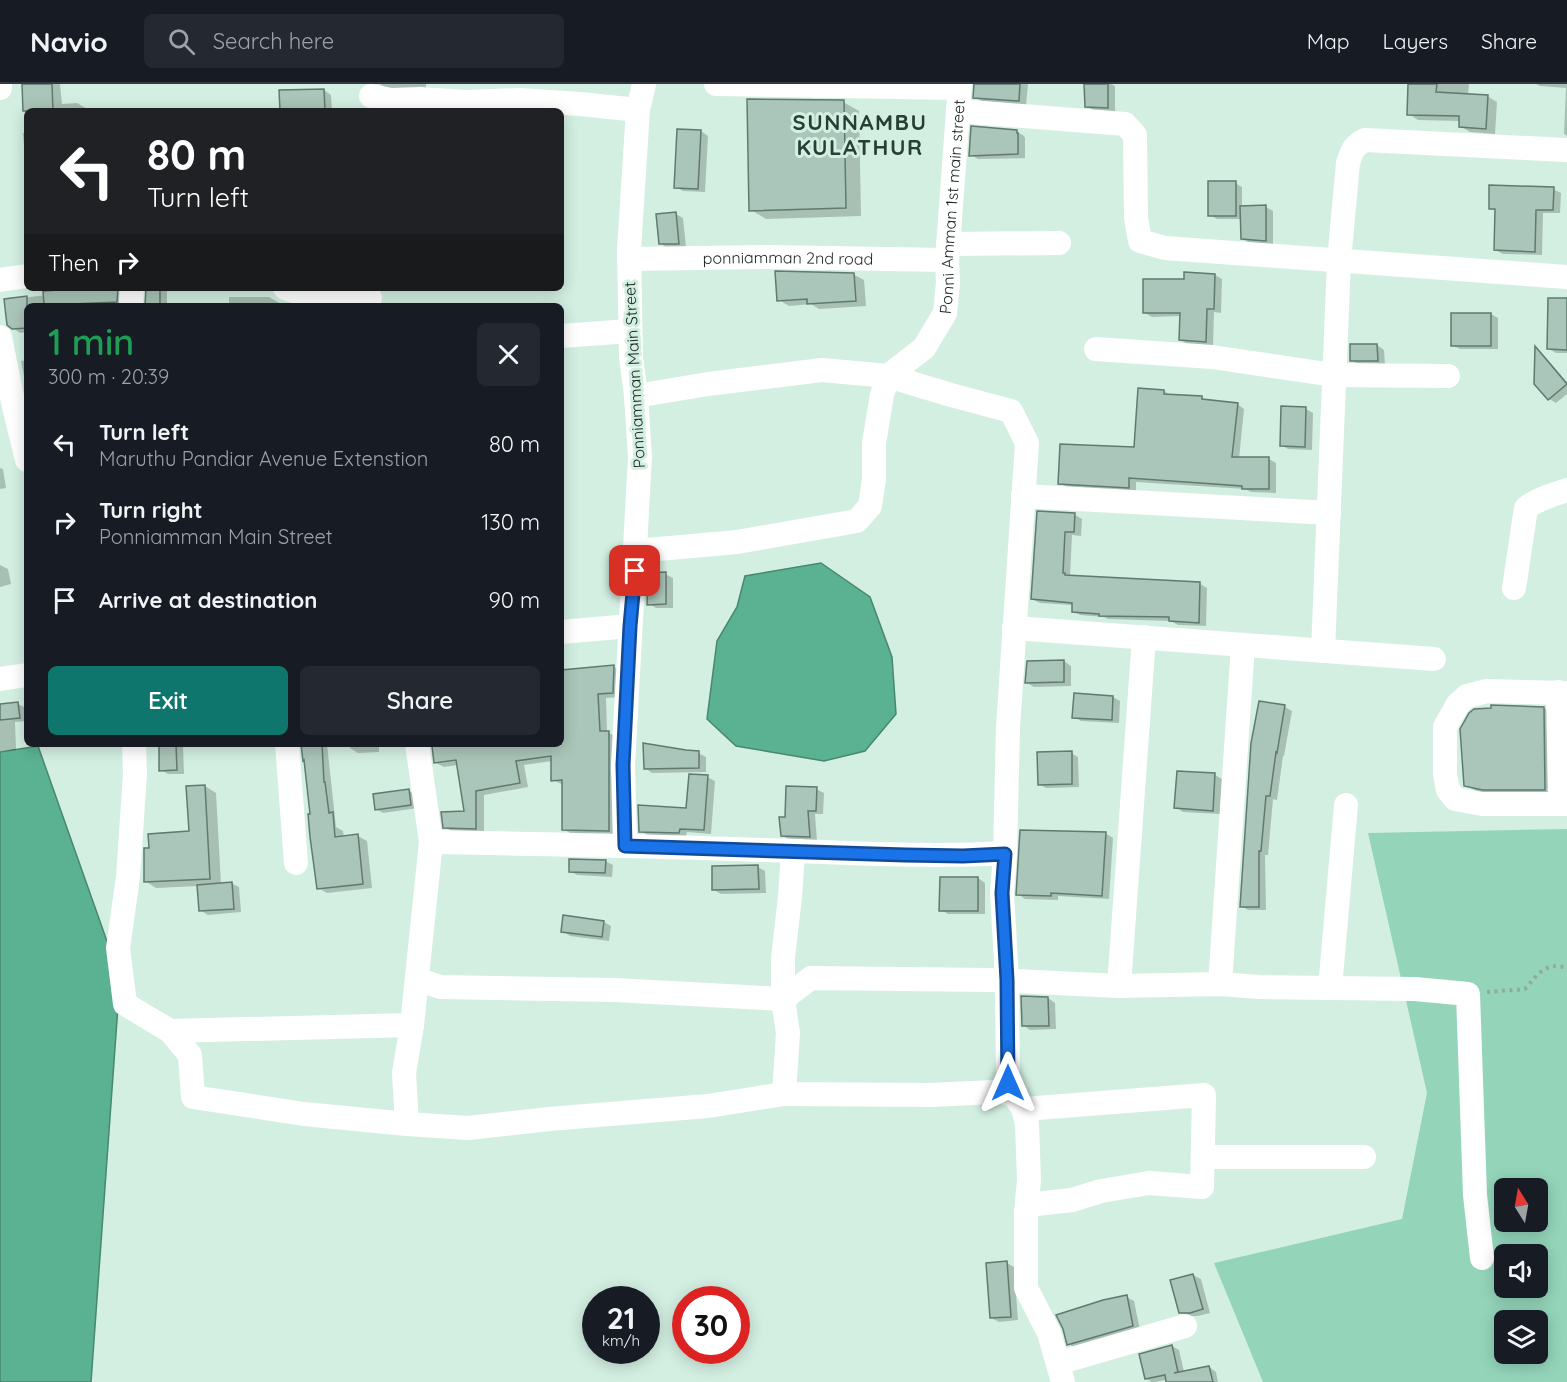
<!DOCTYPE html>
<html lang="en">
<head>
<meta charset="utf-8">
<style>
  :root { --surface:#171b24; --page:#242831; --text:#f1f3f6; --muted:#9ea1a6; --line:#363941; --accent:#0f766e }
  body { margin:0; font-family:Quicksand,sans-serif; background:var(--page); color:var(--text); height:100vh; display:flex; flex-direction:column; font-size:22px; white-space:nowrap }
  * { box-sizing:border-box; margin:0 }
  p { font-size:20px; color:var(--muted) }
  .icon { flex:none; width:33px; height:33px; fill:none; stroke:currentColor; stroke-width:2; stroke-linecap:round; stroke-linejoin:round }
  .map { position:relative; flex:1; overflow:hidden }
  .drawer { position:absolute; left:24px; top:219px; width:540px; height:444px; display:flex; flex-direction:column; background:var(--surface); border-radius:9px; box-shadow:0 3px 15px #0003 }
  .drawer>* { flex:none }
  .guide { position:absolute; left:24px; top:24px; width:540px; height:183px; border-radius:9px; box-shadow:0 3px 15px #0003; background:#202124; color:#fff; overflow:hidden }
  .needle { width:39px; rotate:349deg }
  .tools { position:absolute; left:1494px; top:1094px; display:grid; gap:12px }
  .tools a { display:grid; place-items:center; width:54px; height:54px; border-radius:9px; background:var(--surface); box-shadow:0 3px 15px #0003; font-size:30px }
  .speed { position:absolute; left:582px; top:1202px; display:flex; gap:12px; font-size:30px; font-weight:700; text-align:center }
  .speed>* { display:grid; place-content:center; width:78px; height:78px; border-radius:50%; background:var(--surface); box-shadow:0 3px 15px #0003; line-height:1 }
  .speed small { font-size:15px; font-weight:400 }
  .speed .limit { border:9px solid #d22; background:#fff; color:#111 }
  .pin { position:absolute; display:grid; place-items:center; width:51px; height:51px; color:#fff; margin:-26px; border-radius:12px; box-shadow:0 3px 9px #0006 }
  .me { position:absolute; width:66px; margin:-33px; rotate:0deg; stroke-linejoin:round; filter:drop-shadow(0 0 4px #0008) }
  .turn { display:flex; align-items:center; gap:21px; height:126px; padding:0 24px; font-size:27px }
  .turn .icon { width:78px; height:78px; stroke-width:2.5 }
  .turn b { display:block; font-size:42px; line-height:51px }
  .then { display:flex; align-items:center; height:57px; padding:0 24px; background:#0003; gap:12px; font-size:22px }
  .round { display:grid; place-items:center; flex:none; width:63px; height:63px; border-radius:9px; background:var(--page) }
  .head { display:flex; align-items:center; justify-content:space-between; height:102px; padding:0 24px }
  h1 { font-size:36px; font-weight:600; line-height:45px; color:#1e9e55 }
  .cta { display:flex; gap:12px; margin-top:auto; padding:12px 24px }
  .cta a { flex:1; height:69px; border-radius:9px; background:var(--accent); color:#fff; font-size:24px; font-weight:600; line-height:69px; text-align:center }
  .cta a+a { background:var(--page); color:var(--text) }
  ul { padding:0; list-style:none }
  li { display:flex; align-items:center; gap:18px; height:78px; padding:0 24px }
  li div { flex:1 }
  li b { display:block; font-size:22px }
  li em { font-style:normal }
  header { display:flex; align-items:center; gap:36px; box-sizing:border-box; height:84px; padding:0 30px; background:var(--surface); border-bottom:2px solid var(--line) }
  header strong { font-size:28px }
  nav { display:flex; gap:33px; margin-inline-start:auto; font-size:21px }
  .search { width:420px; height:54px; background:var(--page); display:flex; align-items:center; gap:15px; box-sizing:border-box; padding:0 21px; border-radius:9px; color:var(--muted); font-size:22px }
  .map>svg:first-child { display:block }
  .green { fill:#94d5ba; fill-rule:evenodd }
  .water { fill:#5bb292; stroke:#488770; stroke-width:1.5 }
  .shadow { fill:#0003 }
  .building { fill:#aac5b9; stroke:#617a6f; stroke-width:1.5 }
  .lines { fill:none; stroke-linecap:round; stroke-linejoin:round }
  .path { stroke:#93a89f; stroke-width:4; stroke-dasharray:3 4.5; stroke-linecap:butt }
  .minor { stroke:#fff; stroke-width:24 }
  .route-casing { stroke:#114b97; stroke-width:15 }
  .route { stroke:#1a73e8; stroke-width:10 }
  .labels { text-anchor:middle; stroke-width:6; stroke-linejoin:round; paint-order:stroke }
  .street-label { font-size:16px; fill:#1a2420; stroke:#d3efe2 }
  .district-label { font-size:22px; font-weight:bold; letter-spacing:1.5px; fill:#283f36; stroke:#d3efe2 }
</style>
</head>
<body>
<header>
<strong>Navio</strong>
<div class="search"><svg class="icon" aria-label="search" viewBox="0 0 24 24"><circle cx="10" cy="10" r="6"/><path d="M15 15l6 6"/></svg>Search here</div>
<nav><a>Map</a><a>Layers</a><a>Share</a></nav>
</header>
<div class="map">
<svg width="1567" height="1298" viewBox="0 0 1567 1298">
  <rect width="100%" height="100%" fill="#d3efe2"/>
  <!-- green -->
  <path class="green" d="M1567 745V1298H1263L1214 1179 1402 1135 1427 1009 1368 749ZM1504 1104H1538V1137H1504ZM1504 1170H1538V1203H1504ZM1504 1236H1538V1269H1504Z"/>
  <!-- water -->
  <path class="water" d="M821 479 870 513 892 573 896 630 865 667 824 677 736 662 707 635 717 557 737 523 745 492Z
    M38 662 120 894 91 1298H0V668Z"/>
  <!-- shadow -->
  <path class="shadow" d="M23 0H60L62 20 77 19 87 25V27H27V64L24 62 23 49H26Z
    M380 0H426V7L386 4Z
    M976 0H1028L1026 21 982 17 975 13Z
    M1086 0H1111L1115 2V28L1093 26 1086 22Z
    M1409 0H1469L1468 11 1487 12 1497 18 1495 50 1470 48 1460 42V37L1418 36 1409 30Z
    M1536 0H1567V52L1564 50 1566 4 1540 2Z
    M324 6 331 11 332 27H281Z
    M843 18 859 27 861 132 766 135 751 126Z
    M701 47 708 52 705 108 683 107 676 103Z
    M1016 47 1024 52 1025 54V74L978 75 971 71Z
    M1235 99 1242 103V123H1266L1273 127V160L1250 159 1242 154V135H1217L1210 131Z
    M1553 105 1561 109 1560 129H1543L1542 171 1503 170 1495 166 1497 128 1490 124Z
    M676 130 683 134 686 163 667 164 660 159Z
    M853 190 864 196 866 222 819 225 811 220 789 222 779 216Z
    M1186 190 1215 191 1222 195 1221 229 1214 228 1213 262 1188 260 1180 256 1181 232 1152 233 1145 229 1185 196Z
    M87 204H118L119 222H27V248L20 249 13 244 6 216 87 206Z
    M148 204H167V222H147Z
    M229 213H269L281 220V222H229Z
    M1567 216V269H1556L1549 265Z
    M1491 230 1498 234V265H1460L1452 261Z
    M1377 261 1384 266 1385 280H1358L1351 276Z
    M1536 265 1542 269 1567 298V310L1556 319 1549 315Z
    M27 276V308L21 277Z
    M1164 307 1172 312 1202 314 1208 317 1237 320 1244 325 1239 375H1269L1276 379V409L1251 408 1245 405 1136 398V407L1067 403 1060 399 1136 364Z
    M1306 325 1313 329 1312 366 1288 365 1281 361Z
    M0 384 3 385 6 404 0 405Z
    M1038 429 1075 431 1082 435 1081 452 1072 451 1070 493 1200 500 1207 504 1206 542 1178 541 1171 537 1108 535 1104 533 1080 531 1073 527V521L1040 519 1032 515Z
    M0 481 8 485 11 500 0 503Z
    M665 490 673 494V524H656L649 520Z
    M1064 577 1071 582V602L1034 603 1027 599Z
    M614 583 622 588 621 613 606 614 607 648 617 653 616 751 572 750 563 745V701L553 696 552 677 524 681 528 703 484 711V748H453L445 743 466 729 458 681 444 683 436 679 433 660H561V587Z
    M1113 613 1120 617 1119 639 1081 637 1074 633Z
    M1260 618 1285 623 1292 627 1284 672H1283L1277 716 1273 715 1268 771H1265L1266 826H1248L1241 822Z
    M18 620 24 623 26 637 15 638 16 666 0 667V622Z
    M1544 624 1559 633 1560 714 1481 710 1466 701Z
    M160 660H183L184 690H168L161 686Z
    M302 660H327L336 743 343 747 344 753 358 752 367 757 372 804 327 809 318 804 312 732Z
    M349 660H379V668L358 669 350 664Z
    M698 669 706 673V688L652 689 645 684Z
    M1071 669 1078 673 1079 703 1046 704 1039 700Z
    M1178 688 1215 691 1222 695 1220 730 1183 728 1176 723Z
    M707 693 715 697 711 750 687 748 686 752 648 751 640 747 688 726Z
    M205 702 216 709 221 800 231 799 239 803 241 828 208 831 200 826 198 802 156 804 145 797 190 749Z
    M816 705 824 709 823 730H815L817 757 789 756 782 751 786 734Z
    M409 707 416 711 418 724 383 729 376 725Z
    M1105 749 1113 754 1109 815 1058 812V816L1025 815 1018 810Z
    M605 777 613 781 612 793 577 791 570 787Z
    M758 783 765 787 766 809 721 810 714 806Z
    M978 794 985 799V830H948L941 826Z
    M604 838 611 842 609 857 570 852 563 847Z
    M1048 914 1055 919 1056 945 1030 946 1023 941Z
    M1007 1179 1014 1183 1018 1236 999 1238 991 1234Z
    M1193 1191 1201 1195 1210 1229 1198 1232H1188L1181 1228Z
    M1126 1213 1134 1217 1140 1246 1076 1265 1069 1260Z
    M1172 1262 1179 1266 1184 1288 1209 1283 1216 1288 1218 1298H1184L1183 1292 1156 1298H1151L1146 1294Z"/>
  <!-- building -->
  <path class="building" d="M22 0H52L53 27H23Z
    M974 0H1020L1019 17 973 14Z
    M1084 0H1108V24L1085 23Z
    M1408 0H1437L1436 8 1488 11 1486 45 1459 43V32L1407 31Z
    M324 5 325 27H280L279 6Z
    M747 15 844 16 846 124 749 127Z
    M971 42 1017 46V49H1018V70L969 72Z
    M677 45 701 46 698 105 674 104Z
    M1208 97H1236V132H1208Z
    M1489 101 1554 103 1553 126H1536L1535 168 1494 166 1495 125H1489Z
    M1266 121V157L1241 155 1240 122Z
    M676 128 679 160H659L656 130Z
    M775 187 854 189 856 217 807 220V215L777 217Z
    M1184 188 1215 190 1214 225H1207L1206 258 1179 256 1180 229H1143V195H1184Z
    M91 204H118L117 218 73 220V222H48V220H44L43 207Z
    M146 204H160V222H145Z
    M27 212V244L12 245 7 241 4 215Z
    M1548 214H1567V266L1547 265Z
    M1451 229H1491V262H1451Z
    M1350 260H1377L1378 277H1350Z
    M1535 262 1567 300 1548 316 1534 300Z
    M1138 304 1164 306V310L1202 312V315L1238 319 1232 373H1269V405H1242V402L1129 394V404L1058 400 1060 360 1134 363Z
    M1281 322 1306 323 1305 363 1280 362Z
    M1037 427 1075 429 1074 448H1065L1063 489H1065V491L1200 498 1199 539 1169 537V533L1099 532V530L1072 528V519L1031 515Z
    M666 488V520L647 521 648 489Z
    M1064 576V598L1025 599 1027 577Z
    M614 581 613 609 598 610 600 647H609V747L562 746V696L551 697V672L516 677 520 699 476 707V745L443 744 441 728 464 727 456 676 434 679 432 662 442 660H561V586Z
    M1074 609 1113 612 1112 636 1072 634Z
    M1259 617 1285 621 1277 669 1276 668 1270 712H1266L1261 767H1259V823H1240L1251 659Z
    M18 618 20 634 0 636V620Z
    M1491 621 1544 623 1545 706H1483L1464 702 1460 645 1469 629 1474 625 1491 624Z
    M643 659 686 666 699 667V684L644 685Z
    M159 660H176L177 686 159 687Z
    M301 660H322L324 698H325L329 729 333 728 335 753 358 750 363 800 317 805 310 753 308 730H310L304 676 303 677Z
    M1072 667V700L1038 701 1037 668Z
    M1177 687 1215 689 1213 727 1174 724Z
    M689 690 708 691 704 746 680 745 679 749 639 748 638 721 686 724Z
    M205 701 210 795 144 798V764H149L148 750 189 747 186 702Z
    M786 702 817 703 816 727H808L810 753 781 752 779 733H785Z
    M409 705 411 721 375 726 373 710Z
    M1020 746 1106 748 1102 812 1051 809V812L1016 811Z
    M569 775 606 776 605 789 569 788Z
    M758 781 759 805 712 806V782Z
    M940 793H978V827H939Z
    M232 798 234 825 199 827 197 801Z
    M563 831 604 837 602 853 561 848Z
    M1021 912 1048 913 1049 942H1022Z
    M1007 1177 1011 1233 990 1234 986 1179Z
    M1193 1190 1203 1225 1190 1229H1179L1170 1196Z
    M1127 1211 1133 1242 1067 1261 1063 1245 1056 1231 1103 1216Z
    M1172 1261 1178 1288 1174 1289 1209 1282 1213 1298H1166L1165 1291 1145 1295 1139 1270Z"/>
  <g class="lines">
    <!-- path -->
    <path class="path" d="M1487 908 1525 905C1537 891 1546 877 1567 884"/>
    <!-- minor -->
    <g class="minor">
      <path d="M716 0 959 4"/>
      <path d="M0 4V0"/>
      <path d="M371 12 391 16 420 15 466 18 519 16 580 20 638 26"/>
      <path d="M958 27 1125 40 1135 51 1136 134 1140 157 1165 164 1567 193"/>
      <path d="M948 160 1059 159"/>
      <path id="s1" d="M629 175 769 173 947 176"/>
      <path d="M0 196 27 192"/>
      <path d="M285 204 294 207 353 210 370 214"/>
      <path d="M131 222 132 204"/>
      <path d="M561 252 630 247"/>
      <path d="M0 253 14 323 27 376"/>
      <path d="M1096 265 1212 273 1334 291 1448 292"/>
      <path d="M636 312 708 300 822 286 888 292 951 311 1011 327 1027 359 1008 643 1005 769"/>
      <path d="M1023 412 1329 429"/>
      <path id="s2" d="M636 467 737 458 857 437 870 422 874 395V359L882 311 888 292 924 264 945 229 948 199 947 176 960 0"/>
      <path d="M1514 504 1526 424C1537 415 1553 411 1567 406"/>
      <path d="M1014 544 1434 575"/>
      <path d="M561 548 630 542"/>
      <path d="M1323 567 1339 177 1348 79C1352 67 1353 62 1365 56L1567 66"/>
      <path d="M0 595 27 591"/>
      <path d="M1558 608 1560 720"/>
      <path d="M1567 609 1487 607 1467 612 1458 620 1445 643V691L1448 706 1455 715 1482 720H1567"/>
      <path d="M134 660 135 690 128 793 118 864 125 920 170 947 412 941 404 989 407 1040"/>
      <path d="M287 660 296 779"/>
      <path d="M431 758C542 760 653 762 764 766 844 768 925 774 1005 769L1002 809 1007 896 1008 999 1012 1009 1023 1024 1027 1040 1029 1096 1026 1128V1204L1049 1249 1063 1298"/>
      <path d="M625 762 623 681 640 373 636 312 631 273 629 165 638 26 644 0"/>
      <path d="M793 767 790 813 783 874V915L788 949 784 1010 931 1011 993 1008 1012 1009"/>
      <path d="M417 895 440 903 615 906 783 915 811 894 993 896 1119 902 1220 900 1259 903 1415 905 1468 910 1475 1111 1482 1174"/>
      <path d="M1220 900 1243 561"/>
      <path d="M1119 902 1144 553"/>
      <path d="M1330 904 1346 721"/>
      <path d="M412 941 431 758 417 660"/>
      <path d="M170 947 190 971 193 1013 304 1030 407 1040 468 1044 549 1035 708 1022 784 1010"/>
      <path d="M1024 1025 1204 1011 1202 1103 1149 1099 1101 1107 1072 1116 1027 1121"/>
      <path d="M1203 1073H1364"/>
      <path d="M1058 1279 1185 1242"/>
    </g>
  </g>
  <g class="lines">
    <defs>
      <path id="route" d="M635 487 630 542 623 681 625 762 905 771 963 772 1005 770 1002 809 1007 896 1008 999"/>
    </defs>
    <!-- route casing -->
    <use href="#route" class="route-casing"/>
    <!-- route -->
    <use href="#route" class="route"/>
  </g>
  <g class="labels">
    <!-- street labels -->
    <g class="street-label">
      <text dy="6" stroke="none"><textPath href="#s2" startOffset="568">Ponni Amman 1st main street</textPath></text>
      <text dy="6" stroke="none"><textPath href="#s1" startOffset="159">ponniamman 2nd road</textPath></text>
      <text transform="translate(634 291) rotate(-93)" y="6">Ponniamman Main Street</text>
    </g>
    <!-- district labels -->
    <g class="district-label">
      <text x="860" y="46">SUNNAMBU<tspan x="860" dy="25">KULATHUR</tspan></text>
    </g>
  </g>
</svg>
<div class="tools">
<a><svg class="needle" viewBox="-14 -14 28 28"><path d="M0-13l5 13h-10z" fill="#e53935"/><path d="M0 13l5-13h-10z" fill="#9ea1a6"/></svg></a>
<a><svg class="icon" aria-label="sound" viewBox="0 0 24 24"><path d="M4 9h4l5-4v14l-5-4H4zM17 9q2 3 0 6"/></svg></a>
<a><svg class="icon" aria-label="layers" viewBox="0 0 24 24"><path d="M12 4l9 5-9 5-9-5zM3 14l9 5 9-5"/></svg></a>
</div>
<div class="speed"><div>21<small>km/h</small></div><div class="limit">30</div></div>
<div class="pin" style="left:635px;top:487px;background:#d93025"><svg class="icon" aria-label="arrive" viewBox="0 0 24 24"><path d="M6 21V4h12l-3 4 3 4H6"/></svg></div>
<svg class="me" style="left:1008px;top:999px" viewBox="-20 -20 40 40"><path d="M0-17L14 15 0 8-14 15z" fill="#1a73e8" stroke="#fff" stroke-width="4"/></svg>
<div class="guide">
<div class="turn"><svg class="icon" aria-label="left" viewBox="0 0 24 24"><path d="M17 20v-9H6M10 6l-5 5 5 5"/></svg><div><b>80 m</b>Turn left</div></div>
<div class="then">Then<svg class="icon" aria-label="right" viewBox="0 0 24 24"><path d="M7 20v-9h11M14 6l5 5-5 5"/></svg></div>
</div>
<section class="drawer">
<div class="head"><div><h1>1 min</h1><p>300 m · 20:39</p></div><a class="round"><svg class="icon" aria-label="close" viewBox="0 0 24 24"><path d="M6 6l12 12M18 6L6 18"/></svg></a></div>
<ul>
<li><svg class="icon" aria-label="left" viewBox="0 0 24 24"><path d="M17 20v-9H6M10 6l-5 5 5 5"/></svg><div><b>Turn left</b><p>Maruthu Pandiar Avenue Extenstion</p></div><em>80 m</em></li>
<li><svg class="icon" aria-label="right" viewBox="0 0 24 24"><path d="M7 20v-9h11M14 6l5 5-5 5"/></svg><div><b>Turn right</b><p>Ponniamman Main Street</p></div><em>130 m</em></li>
<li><svg class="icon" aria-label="arrive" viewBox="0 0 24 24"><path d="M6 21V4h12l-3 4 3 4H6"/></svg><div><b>Arrive at destination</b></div><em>90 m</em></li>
</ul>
<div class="cta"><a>Exit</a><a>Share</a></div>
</section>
</div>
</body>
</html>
